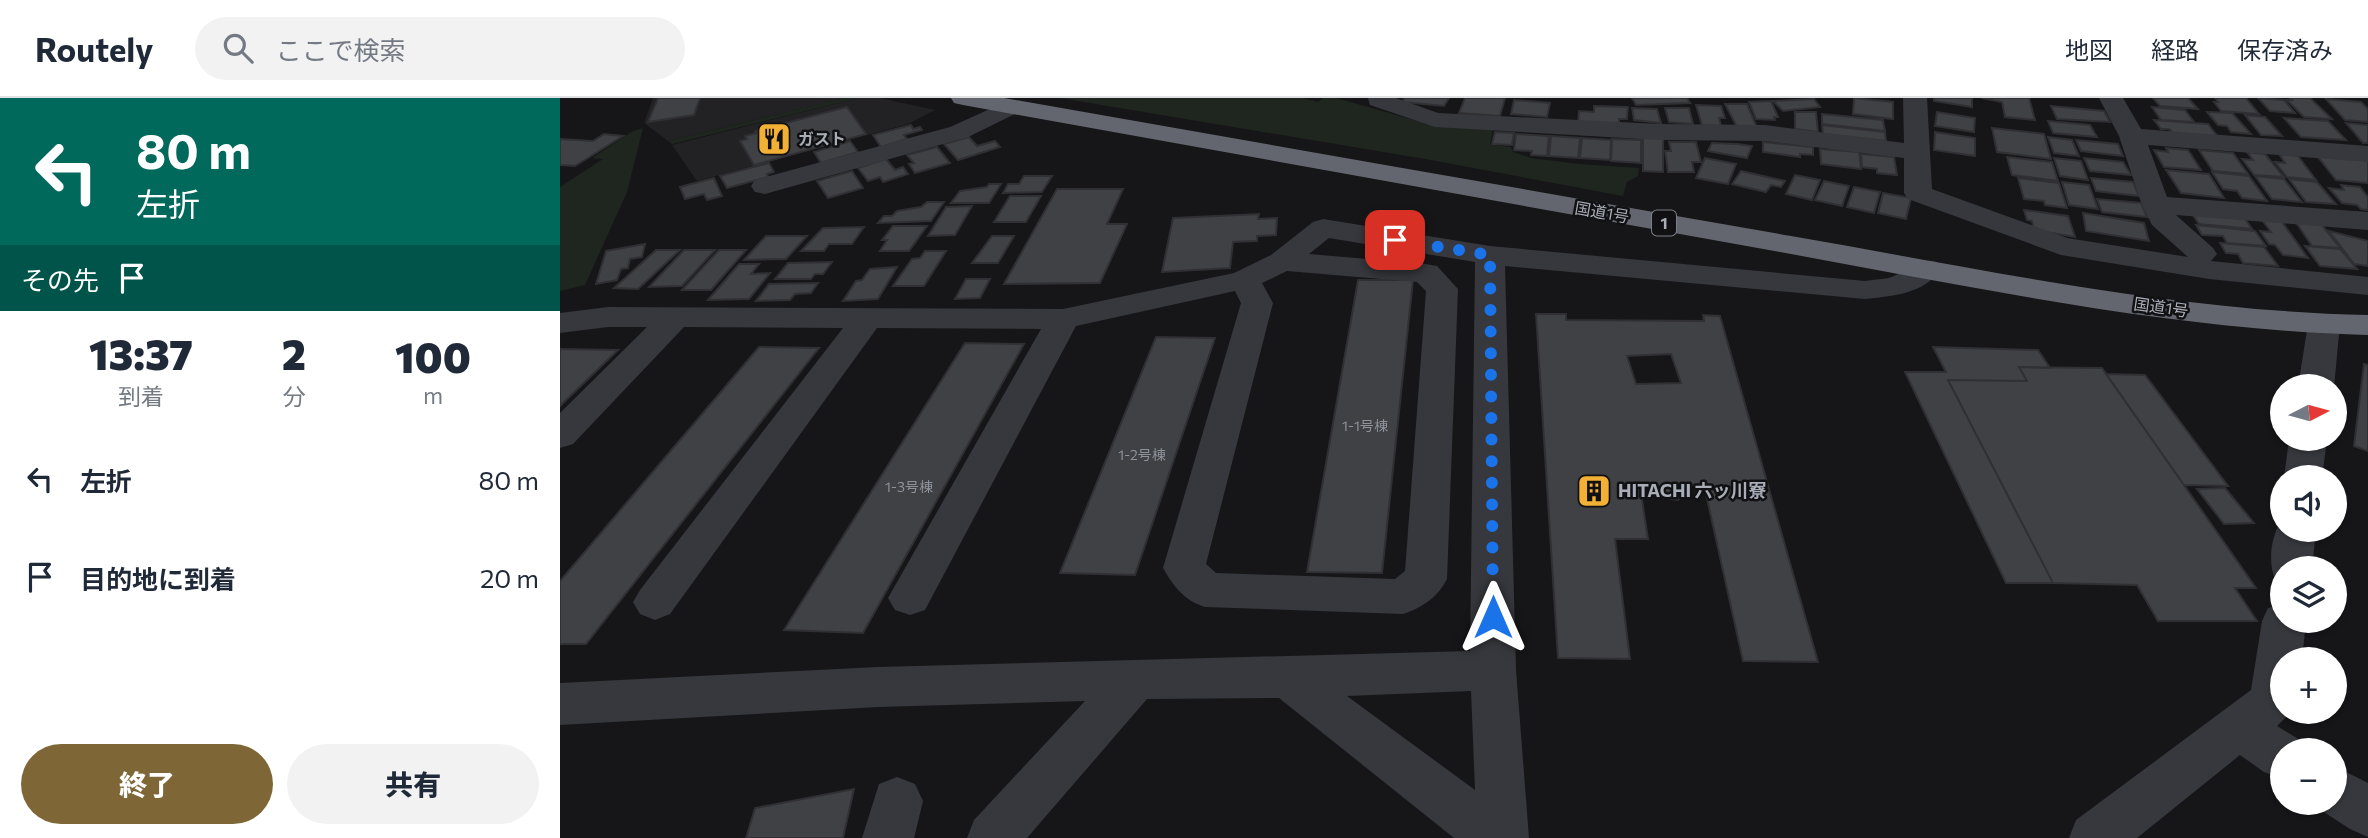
<!DOCTYPE html>
<html lang="ja">
<head>
<meta charset="utf-8">
<style>
  :root { --surface:#fff; --page:#f2f2f3; --text:#1f2937; --muted:#747a83; --line:#e0e1e3; --accent:#7e6636 }
  body { margin:0; font-family:Commissioner,"Noto Sans JP",sans-serif; background:var(--page); color:var(--text); height:100vh; display:flex; flex-direction:column; font-size:26px; white-space:nowrap }
  * { box-sizing:border-box; margin:0 }
  p { font-size:23px; color:var(--muted) }
  .icon { flex:none; width:38px; height:38px; fill:none; stroke:currentColor; stroke-width:2; stroke-linecap:round; stroke-linejoin:round }
  .map { position:relative; flex:1; overflow:hidden }
  .details { display:flex; flex-direction:column; background:var(--surface); width:560px }
  .details>* { flex:none }
  .hud { background:#00695c; color:#fff; overflow:hidden }
  .needle { width:46px; rotate:84deg }
  .buttons { position:absolute; left:1710px; top:276px; display:grid; gap:14px }
  .buttons a { display:grid; place-items:center; width:77px; height:77px; border-radius:50%; background:var(--surface); box-shadow:0 2px 5px #0004; font-size:35px }
  .pin { position:absolute; display:grid; place-items:center; width:60px; height:60px; color:#fff; margin:-30px; border-radius:14px; box-shadow:0 4px 10px #0006 }
  .me { position:absolute; width:77px; margin:-38px; rotate:0deg; stroke-linejoin:round; filter:drop-shadow(0 0 5px #0008) }
  .turn { display:flex; align-items:center; gap:24px; height:147px; padding:0 21px; font-size:32px }
  .turn .icon { width:91px; height:91px; stroke-width:2.5 }
  .turn b { display:block; font-size:49px; line-height:60px }
  .then { display:flex; align-items:center; height:66px; padding:0 21px; background:#0003; gap:14px; font-size:26px }
  .eta { display:flex; justify-content:space-evenly; align-items:center; height:119px; text-align:center }
  .eta b { font-size:42px; font-weight:800; line-height:49px }
  .button { display:flex; gap:14px; margin-top:auto; padding:14px 21px }
  .button a { flex:1; height:80px; border-radius:42px; background:var(--accent); color:#fff; font-size:28px; font-weight:800; line-height:80px; text-align:center }
  .button a+a { background:var(--page); color:var(--text) }
  ul { padding:0; list-style:none }
  li { display:flex; align-items:center; gap:21px; height:98px; padding:0 21px }
  li div { flex:1 }
  li b { display:block; font-size:26px }
  li em { font-style:normal }
  header { display:flex; align-items:center; gap:42px; box-sizing:border-box; height:98px; padding:0 35px; background:var(--surface); border-bottom:2px solid var(--line) }
  header strong { font-size:33px }
  nav { display:flex; gap:38px; margin-inline-start:auto; font-size:24px }
  .search { width:490px; height:63px; background:var(--page); display:flex; align-items:center; gap:18px; box-sizing:border-box; padding:0 24px; border-radius:38px; color:var(--muted); font-size:26px }
  main { display:flex; flex:1; min-height:0 }
  .map>svg:first-child { display:block }
  .built { fill:#222225 }
  .green { fill:#1e261f }
  .building { fill:#404145; stroke:#303034; stroke-width:2; fill-rule:evenodd }
  .lines { fill:none; stroke-linecap:round; stroke-linejoin:round }
  .minor { fill:#37383d; fill-rule:evenodd }
  .highway { fill:#63666e; fill-rule:evenodd }
  .route { stroke:#1a73e8; stroke-width:12; stroke-dasharray:0 21.6 }
  .labels { text-anchor:middle; stroke-width:5; stroke-linejoin:round; paint-order:stroke }
  .number-label { font-size:14px; fill:#8e929b }
  .far-poi-label { font-size:16px; font-weight:bold; fill:#a8adb8; stroke:#111113; text-anchor:start }
  .far-street-label { font-size:16px; fill:#a8adb8; stroke:#111113 }
  .shield { fill:#111113; stroke:#7b7e86; stroke-width:2 }
  .shield-label { font-size:16px; font-weight:bold; fill:#a8adb8 }
  .poi-label { font-size:18px; font-weight:bold; fill:#a8adb8; stroke:#111113; text-anchor:start }
</style>
</head>
<body>
<header>
<strong>Routely</strong>
<div class="search"><svg class="icon" aria-label="search" viewBox="0 0 24 24"><circle cx="10" cy="10" r="6"/><path d="M15 15l6 6"/></svg>ここで検索</div>
<nav><a>地図</a><a>経路</a><a>保存済み</a></nav>
</header>
<main>
<section class="details">
<div class="hud">
<div class="turn"><svg class="icon" aria-label="left" viewBox="0 0 24 24"><path d="M17 20v-9H6M10 6l-5 5 5 5"/></svg><div><b>80 m</b>左折</div></div>
<div class="then">その先<svg class="icon" aria-label="arrive" viewBox="0 0 24 24"><path d="M6 21V4h12l-3 4 3 4H6"/></svg></div>
</div>
<div class="eta">
<div><b>13:37</b><p>到着</p></div>
<div><b>2</b><p>分</p></div>
<div><b>100</b><p>m</p></div>
</div>
<ul>
<li><svg class="icon" aria-label="left" viewBox="0 0 24 24"><path d="M17 20v-9H6M10 6l-5 5 5 5"/></svg><div><b>左折</b></div><em>80 m</em></li>
<li><svg class="icon" aria-label="arrive" viewBox="0 0 24 24"><path d="M6 21V4h12l-3 4 3 4H6"/></svg><div><b>目的地に到着</b></div><em>20 m</em></li>
</ul>
<div class="button"><a>終了</a><a>共有</a></div>
</section>
<div class="map">
<svg width="1808" height="740" viewBox="0 0 1808 740">
  <rect width="100%" height="100%" fill="#161618"/>
  <!-- built -->
  <path class="built" d="M93 0H279L282 1 108 43 84 25Z
    M298 0H320L375 12 348 26 137 83 112 47Z"/>
  <!-- green -->
  <path class="green" d="M279 0H298L112 46 108 43 281 1Z
    M500 0H743L758 4 763 0H776L868 26 933 30 930 47 951 49 953 54 971 60 1019 66 1079 70 1078 78 1067 84 1063 98 871 62Z
    M83 30 67 94 25 187 0 193V89L43 61 32 60 73 33Z"/>
  <!-- building -->
  <path class="building" d="M98 0H140L134 17 88 24Z
    M845 0H889L884 8 842 4Z
    M905 0H945L940 18 899 15Z
    M1072 0H1127L1130 5 1076 7Z
    M1294 0 1333 4V21L1293 16Z
    M1374 0H1412V9L1374 3Z
    M1422 0H1469L1475 22 1445 19 1442 4Z
    M1593 0H1628L1638 11 1600 8Z
    M1655 0H1686L1699 16 1661 13 1654 4H1658Z
    M1698 0 1724 2 1735 15 1710 13Z
    M1730 0H1750L1772 21 1744 19 1727 2H1732Z
    M1254 1 1260 9 1223 13 1213 3Z
    M1766 1 1801 4 1808 11V24L1785 22Z
    M954 2 990 5 987 19 951 16Z
    M1211 3 1218 19H1214L1215 22 1196 21 1189 4Z
    M1165 6H1187L1197 30 1177 29Z
    M1136 7 1161 8 1165 20H1159L1161 28 1142 27Z
    M1034 8 1068 9 1067 21H1059V26L1018 24 1019 13 1034 14Z
    M1491 8 1544 13 1550 24 1497 21Z
    M287 9 306 36 194 67 180 43 187 41 185 38 196 35 195 33Z
    M1592 9 1625 12 1634 24 1601 22Z
    M1072 10 1097 11 1101 25 1074 22Z
    M1105 10H1129L1133 26 1109 24Z
    M1235 14H1256L1258 34 1235 31Z
    M1377 14 1415 20 1414 34 1375 28Z
    M1647 14 1672 15 1691 36 1671 34 1667 28 1658 27Z
    M1262 16 1323 22 1325 33 1262 26Z
    M1685 17 1705 19 1722 38 1701 37Z
    M1724 20 1768 23 1786 42 1741 39Z
    M1594 22 1648 26 1658 39 1613 35 1609 31H1601Z
    M1488 23 1530 27 1537 39 1493 35Z
    M1786 25 1808 27V45H1803Z
    M351 27 353 31 360 29 362 32 344 37 347 41 321 49 313 37Z
    M1262 27 1325 34 1326 43 1263 36Z
    M1432 30 1484 36 1491 61 1437 54Z
    M935 34 954 35 952 47 932 46Z
    M1375 34 1415 40V58L1374 52Z
    M44 36 63 38 15 68 0 67V41L33 43Z
    M956 36 989 38 987 58 971 57 972 53 954 52Z
    M991 38 1020 40 1018 60 989 58Z
    M1083 38 1103 39V74L1083 73Z
    M409 39 417 48 435 43 440 49 398 62 384 46Z
    M1488 39 1512 42 1519 58 1494 55Z
    M1022 40 1051 42 1050 62 1020 60Z
    M1052 41 1081 42V65L1051 63Z
    M1516 42 1558 46 1563 58 1521 53Z
    M290 43 298 54 261 65 254 54Z
    M1109 44H1136L1141 64H1132L1134 74H1108L1105 53H1111Z
    M1203 44 1253 49V57L1240 56V59L1203 54Z
    M1152 45 1177 46 1192 48 1187 60 1148 53Z
    M377 49 390 65 355 75 349 66 354 65 347 57Z
    M1606 50 1628 52 1641 72 1604 69 1594 52 1608 54Z
    M1260 51 1299 54 1301 71 1261 66Z
    M1639 52 1673 55 1688 76 1653 73Z
    M1687 54 1705 56 1724 79 1694 77 1682 61 1693 62Z
    M1755 55 1808 63V85L1776 82Z
    M1301 56 1334 59 1337 77 1317 75V71L1302 69Z
    M1719 56 1738 58 1756 82 1727 79 1715 64 1725 65Z
    M1447 59 1492 64 1498 83 1452 77Z
    M1145 60 1176 66 1168 86 1136 80Z
    M1494 60 1521 63 1528 82 1500 78Z
    M1524 60 1563 64 1571 77 1530 73Z
    M326 61 335 72 343 69 348 76 323 84 320 79 308 83 298 70Z
    M209 65 214 74 207 76 208 79 167 90 160 78Z
    M1606 72 1649 76 1664 100 1621 95Z
    M292 73 303 90 268 100 257 83Z
    M1181 73 1225 83 1221 89 1211 87 1206 94 1172 86Z
    M1652 74 1689 78 1707 103 1682 100 1677 93 1663 91Z
    M1235 77 1260 82 1252 102 1226 96Z
    M464 78H492L482 94 443 95 448 86H459Z
    M1695 78 1724 81 1742 104 1712 101Z
    M154 80 162 98 147 102 144 96 125 101 120 89Z
    M1458 80 1499 85 1507 110 1485 107 1484 103 1464 101Z
    M1531 80 1573 84 1579 98 1536 93Z
    M1729 81 1757 84 1776 106 1746 104Z
    M1264 83 1289 88 1282 108 1255 102Z
    M1502 84 1529 87 1538 111 1509 107Z
    M429 86H441L429 105H391L400 93 427 89Z
    M1781 87 1800 89 1808 99V112L1801 111 1797 107 1782 105 1769 90 1784 92Z
    M1294 89 1320 94 1314 115 1287 109Z
    M497 91H563L547 126H567L540 185 444 186Z
    M1323 95 1351 100 1346 121 1318 115Z
    M450 98H481L466 124H434Z
    M1537 101 1581 105 1587 119 1542 114Z
    M367 104H384L371 123 318 125 324 118H332L337 113 361 109Z
    M412 108 395 137 368 138 386 109Z
    M1464 112 1508 118 1515 139 1474 132 1472 123 1467 122Z
    M1631 114 1683 118 1692 131 1639 126Z
    M1523 115 1584 125 1589 143 1526 133Z
    M699 116 698 121 717 120 716 137 697 138V143L673 144 670 170 602 174 613 120Z
    M1702 122 1722 124 1748 160 1723 157 1715 147 1709 146 1700 133 1711 134Z
    M1735 123 1761 126 1780 150 1752 148Z
    M1636 127 1695 133 1706 148 1667 145 1663 138 1642 137Z
    M333 128H367L349 153H320L327 142H322Z
    M304 129 292 146H269L264 153H241L263 130Z
    M1769 133 1808 143V168L1794 166Z
    M206 138H247L226 161 184 162Z
    M432 138H454L438 165H412Z
    M1660 145 1704 149 1718 168 1683 165 1678 156 1666 155Z
    M85 146 82 159 70 161 68 170 61 171 57 182 36 186 46 153Z
    M1745 148 1780 151 1797 171 1760 168Z
    M96 152H120L78 191 54 190Z
    M124 152H155L122 188 89 189Z
    M159 152H186L151 192H122Z
    M365 153H386L364 188H333L352 161 360 160Z
    M272 164 263 176H255L251 181H215L228 165Z
    M179 166H199L191 176 210 175 189 201 148 202Z
    M337 169 318 201 283 203 296 183 302 182 310 171Z
    M406 181H430L420 200 395 201Z
    M798 182H853L822 475 747 474Z
    M258 185 251 195 235 196 230 202 196 203 209 186Z
    M976 216H1006V222L1144 223 1143 217 1160 218 1258 564 1183 563 1144 387H1128V397L1117 402 1102 399 1095 389H1080L1088 441H1055L1070 561 998 560ZM1111 256 1121 285 1076 286 1067 258Z
    M596 239 655 240 575 477 500 475Z
    M405 245 464 246 303 535 224 532Z
    M199 249 259 250 26 546H0V483Z
    M1373 249 1478 252 1490 270 1459 269 1467 283 1388 282 1493 485H1446L1345 274H1386Z
    M0 251 58 252 0 308Z
    M1804 266 1808 267V353L1794 348Z
    M1459 269 1542 270 1696 490H1675L1697 523H1598L1577 487 1493 485 1388 282 1467 283Z
    M1546 276 1585 277 1668 388 1624 387Z
    M1665 390 1694 425 1664 426 1637 391Z
    M294 691 283 740H186L195 710Z"/>
  <g class="lines">
    <!-- minor -->
    <path class="minor" d="M808 0H836L878 15 1099 26 1205 27 1344 45 1343 0H1367L1372 91 1507 140 1628 159 1592 127 1582 107 1559 38 1539 0H1563L1581 31 1808 48V64L1588 47 1607 99 1808 114V132L1616 117 1653 150 1657 156 1651 163 1808 179V197L1649 181 1501 157 1348 101 1344 95V60L1205 43 1099 42 875 29 810 7Z
      M450 2 459 4 462 9 459 14 408 39 205 96 195 94 191 88 195 82 390 29Z
      M763 121 930 148 1305 183C1314 181 1326 182 1334 178 1351 171 1357 159 1377 164L1381 171C1364 196 1333 198 1305 201L945 168 956 572 969 740H894L719 600 587 601 467 740H407L414 722 525 603 318 609 0 627V585L318 569 910 553 915 164 769 140 749 156 866 166 877 168 898 191 887 481C878 499 862 510 843 516L645 509C625 503 613 488 603 470L681 205 675 193 516 228 365 512 350 517 335 512 328 500 481 231 317 230 110 516 95 522 80 516 73 504 80 492 283 230 124 229 13 346 0 350V315L87 229H48L0 235V215L48 209 503 211 674 175 711 157 753 124ZM727 173 857 184 866 193 845 473 835 481 656 475 646 466 713 205 702 185ZM911 593 915 692 787 598Z
      M1764 216 1776 219 1780 226 1774 289H1738L1748 226 1752 219Z
      M1729 341H1767L1762 380H1724Z
      M1722 421V432H1756L1752 471H1722V485L1716 483C1707 465 1711 438 1722 421Z
      M1722 506V523H1746L1742 562H1722V614H1731L1717 628 1740 642 1744 653H1722V681L1704 674 1680 657 1577 740H1509L1516 722 1691 592 1702 523 1708 510Z
      M1774 668 1808 685V739L1790 731 1756 709 1754 705H1774Z
      M337 679 355 686 363 703 354 740H302L319 686Z"/>
    <!-- highway -->
    <path class="highway" d="M391 0H444C706 46 969 92 1231 138 1421 171 1614 213 1808 217V237C1613 232 1413 189 1220 154 948 105 675 56 403 7L394 5Z"/>
  </g>
  <g class="lines">
    <!-- route -->
    <path class="route" d="M835 142 930 157 933 519"/>
  </g>
  <!-- icons -->
  <defs>
    <symbol id="restaurant-square" viewBox="-11 -11 22 22"><rect x="-9" y="-9" width="18" height="18" rx="4" fill="#f2b134" stroke="#111113"/><path d="M-5-6h1v4h1v-4h1v4h1v-4h1v5L-1.5 .5V6h-2V.5L-5-1ZM5-6V6H3V1.5H1.5Q1.5-4 5-6Z" fill="#111"/></symbol>
    <symbol id="building-square" viewBox="-11 -11 22 22"><rect x="-9" y="-9" width="18" height="18" rx="4" fill="#f2b134" stroke="#111113"/><path d="M-4-6H4V6H1V3H-1V6H-4ZM-2.5-4.3h1.7v1.8h-1.7ZM.8-4.3h1.7v1.8H.8ZM-2.5-1h1.7V.8h-1.7ZM.8-1h1.7V.8H.8Z" fill="#111"/></symbol>
  </defs>
  <g fill-rule="evenodd">
    <use href="#restaurant-square" x="195" y="22" width="38" height="38"/>
    <use href="#building-square" x="1015" y="374" width="38" height="38"/>
  </g>
  <g class="labels">
    <!-- number labels -->
    <g class="number-label">
      <text x="805" y="333">1-1号棟</text>
      <text x="582" y="362">1-2号棟</text>
      <text x="349" y="394">1-3号棟</text>
    </g>
    <!-- far-poi labels -->
    <g class="far-poi-label">
      <text x="238" y="47">ガスト</text>
    </g>
    <!-- far-street labels -->
    <g class="far-street-label">
      <text transform="translate(1042 114) rotate(10)" y="6">国道1号</text>
      <text transform="translate(1601 209) rotate(8)" y="6">国道1号</text>
    </g>
    <!-- shield labels -->
    <rect class="shield" x="1092" y="112.5" width="24" height="25" rx="5"/>
    <g class="shield-label">
      <text x="1104" y="131">1</text>
    </g>
    <!-- poi labels -->
    <g class="poi-label">
      <text x="1058" y="399">HITACHI 六ッ川寮</text>
    </g>
  </g>
</svg>
<div class="buttons">
<a><svg class="needle" viewBox="-14 -14 28 28"><path d="M0-13l5 13h-10z" fill="#e53935"/><path d="M0 13l5-13h-10z" fill="#747a83"/></svg></a>
<a><svg class="icon" aria-label="sound" viewBox="0 0 24 24"><path d="M4 9h4l5-4v14l-5-4H4zM17 9q2 3 0 6"/></svg></a>
<a><svg class="icon" aria-label="layers" viewBox="0 0 24 24"><path d="M12 4l9 5-9 5-9-5zM3 14l9 5 9-5"/></svg></a>
<a>+</a>
<a>−</a>
</div>
<div class="pin" style="left:835px;top:142px;background:#d93025"><svg class="icon" aria-label="arrive" viewBox="0 0 24 24"><path d="M6 21V4h12l-3 4 3 4H6"/></svg></div>
<svg class="me" style="left:933px;top:519px" viewBox="-20 -20 40 40"><path d="M0-17L14 15 0 8-14 15z" fill="#1a73e8" stroke="#fff" stroke-width="4"/></svg>
</div>
</main>
</body>
</html>
